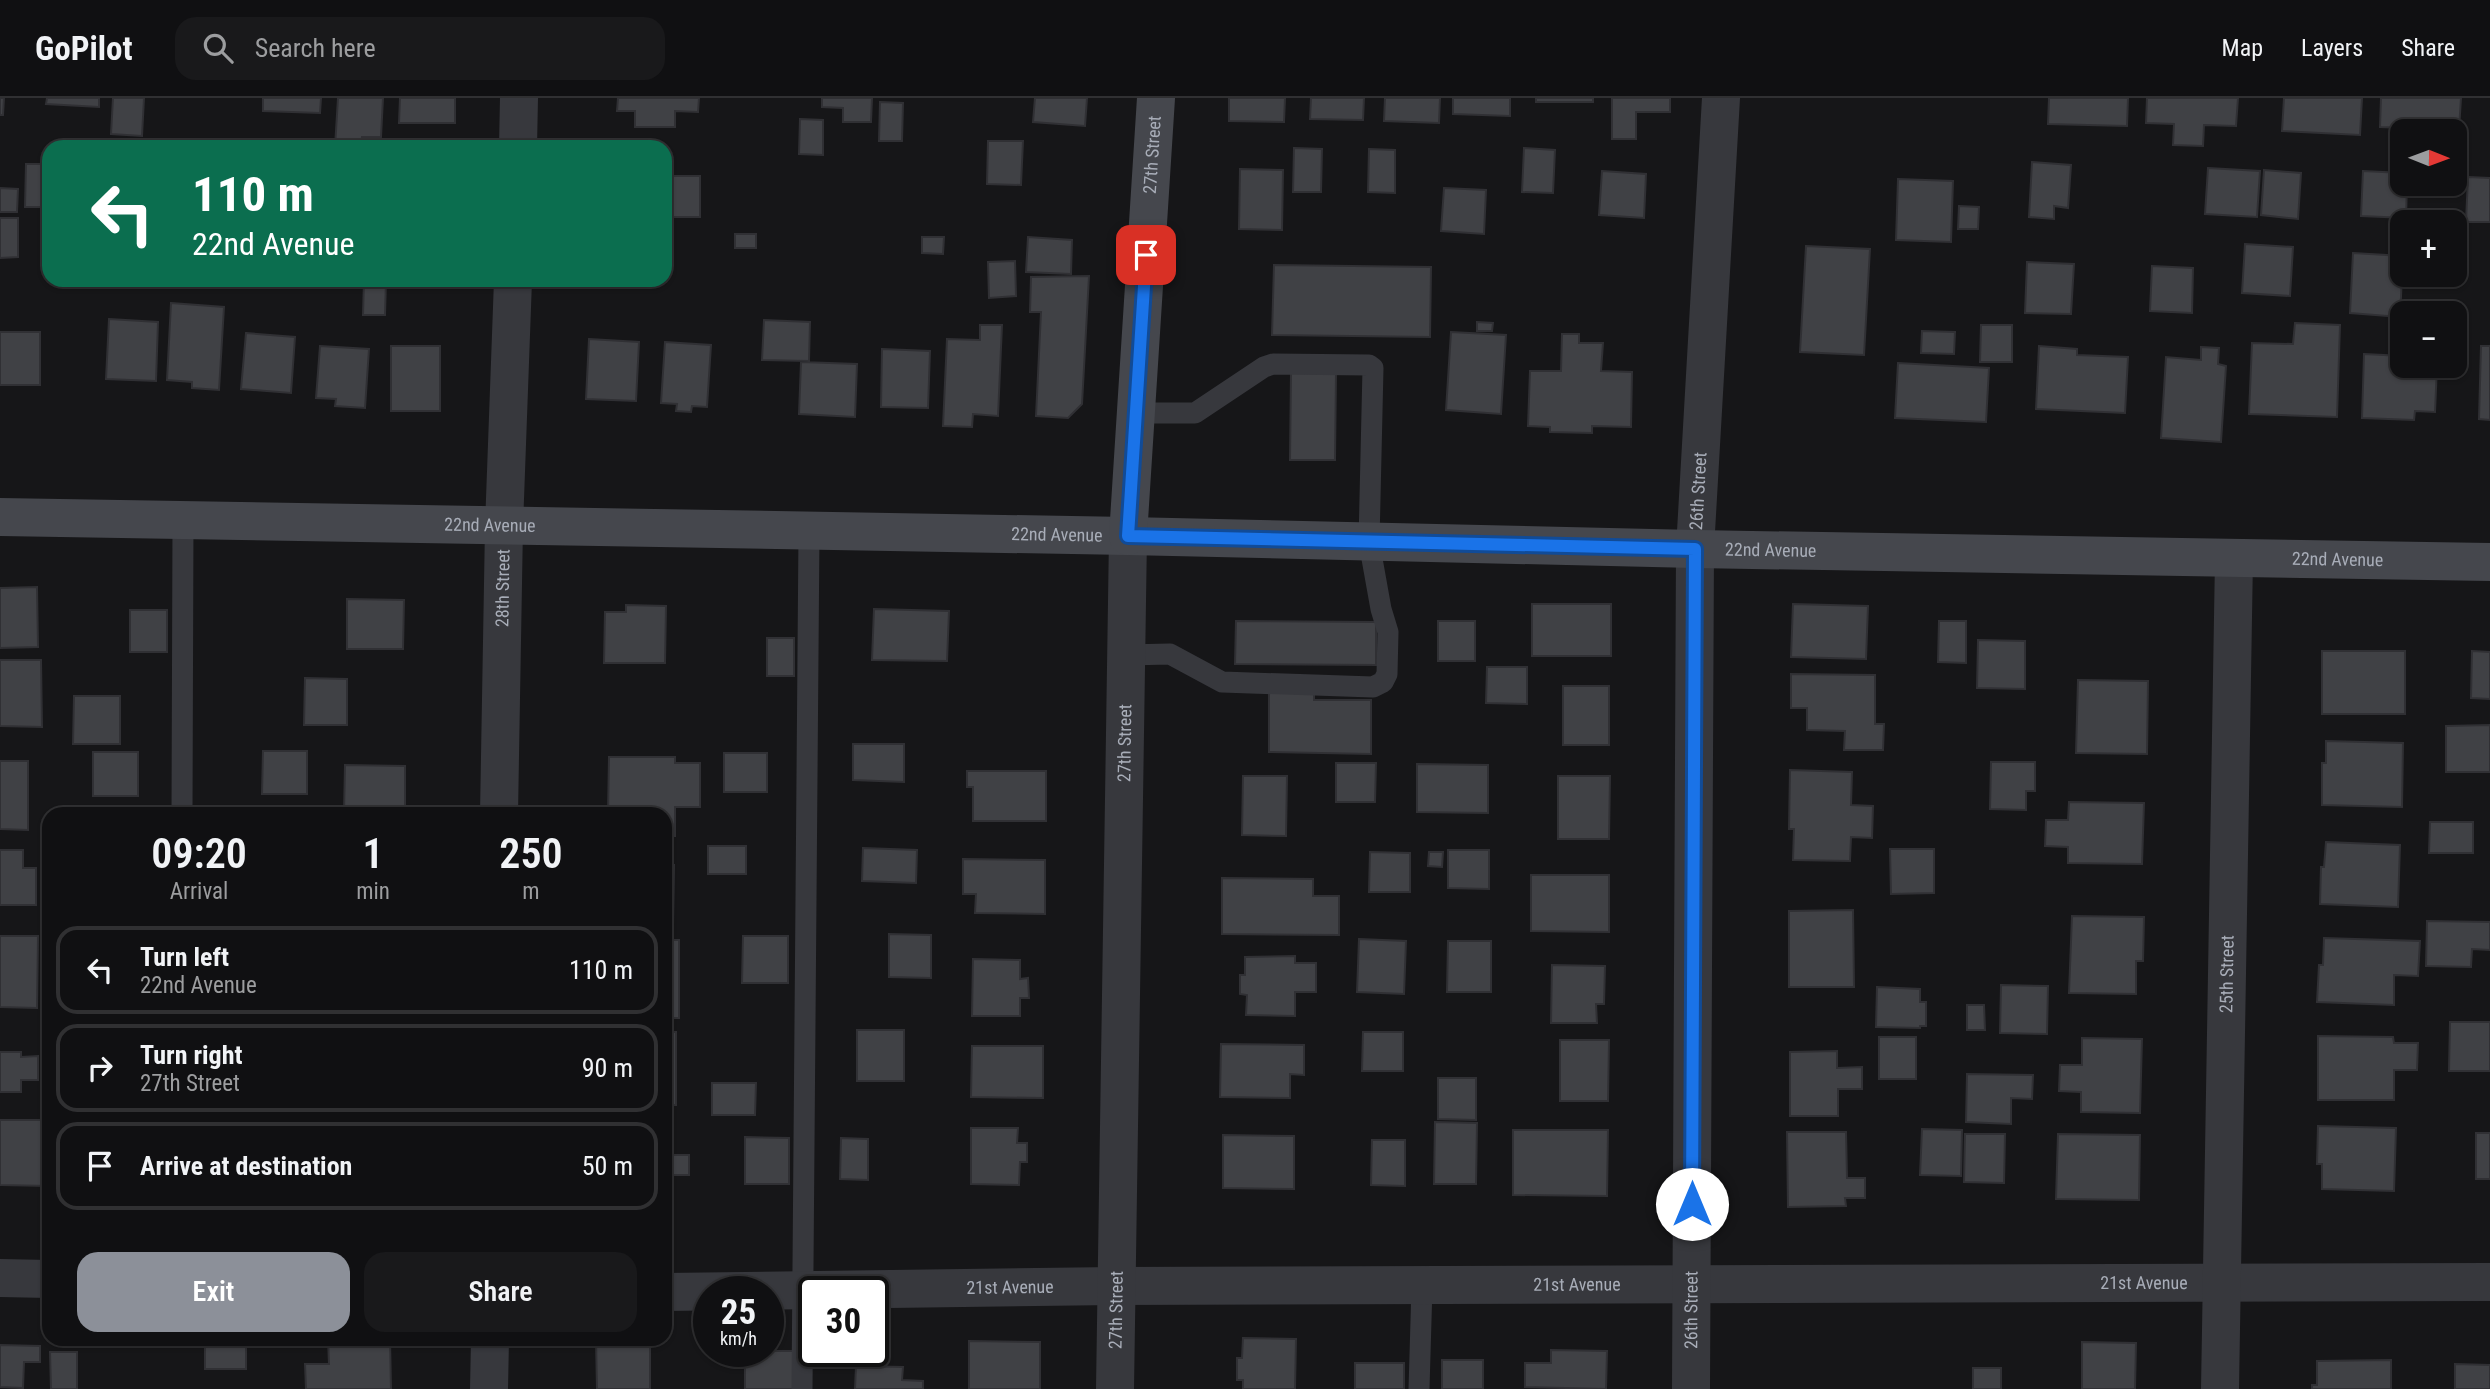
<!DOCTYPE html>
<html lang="en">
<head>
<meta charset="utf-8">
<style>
  :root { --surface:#101012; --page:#19191b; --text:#f1f3f6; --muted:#9c9d9f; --line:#303032; --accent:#8c9099 }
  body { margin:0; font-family:"Roboto Condensed",sans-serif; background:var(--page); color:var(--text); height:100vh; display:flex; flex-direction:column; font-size:26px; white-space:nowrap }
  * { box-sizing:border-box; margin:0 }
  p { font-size:23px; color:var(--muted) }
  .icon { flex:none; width:38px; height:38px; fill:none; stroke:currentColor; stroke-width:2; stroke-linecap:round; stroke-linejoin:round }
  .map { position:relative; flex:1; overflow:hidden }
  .details { position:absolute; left:42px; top:709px; width:630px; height:539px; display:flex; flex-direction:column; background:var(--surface); border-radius:21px; box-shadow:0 2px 5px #0004,0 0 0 2px var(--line) }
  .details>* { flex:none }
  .hud { position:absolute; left:42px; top:42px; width:630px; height:147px; border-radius:21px; box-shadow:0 2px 5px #0004,0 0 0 2px var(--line); background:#0b6e4f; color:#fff; overflow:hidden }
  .needle { width:46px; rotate:91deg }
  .controls { position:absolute; left:2390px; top:21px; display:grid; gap:14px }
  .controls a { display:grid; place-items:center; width:77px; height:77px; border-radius:14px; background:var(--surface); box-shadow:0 2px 5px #0004,0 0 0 2px var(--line); font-size:35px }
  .speed { position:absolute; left:693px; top:1178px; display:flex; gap:14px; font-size:35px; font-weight:700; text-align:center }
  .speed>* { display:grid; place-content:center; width:91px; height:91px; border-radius:50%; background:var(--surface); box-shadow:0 2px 5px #0004,0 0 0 2px var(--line); line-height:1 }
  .speed small { font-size:18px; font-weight:400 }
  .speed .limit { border:4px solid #111; border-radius:10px; background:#fff; color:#111 }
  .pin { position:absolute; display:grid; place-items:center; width:60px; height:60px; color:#fff; margin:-30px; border-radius:14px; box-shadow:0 4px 10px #0006 }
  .me { position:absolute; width:77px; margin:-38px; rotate:0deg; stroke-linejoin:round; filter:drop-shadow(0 0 5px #0008) }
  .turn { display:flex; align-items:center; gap:24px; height:147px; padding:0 35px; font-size:32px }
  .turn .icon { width:91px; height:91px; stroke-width:2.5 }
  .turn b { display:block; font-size:49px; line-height:60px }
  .eta { display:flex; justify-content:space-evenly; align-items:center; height:119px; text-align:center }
  .eta b { font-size:42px; font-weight:600; line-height:49px }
  .action { display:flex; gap:14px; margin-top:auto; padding:14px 35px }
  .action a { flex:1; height:80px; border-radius:21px; background:var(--accent); color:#fff; font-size:28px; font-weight:600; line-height:80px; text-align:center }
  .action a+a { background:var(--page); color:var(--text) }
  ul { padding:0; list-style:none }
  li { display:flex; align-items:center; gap:21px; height:88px; margin:0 14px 10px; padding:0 21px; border:4px solid var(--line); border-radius:21px }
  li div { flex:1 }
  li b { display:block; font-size:26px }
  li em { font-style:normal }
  header { display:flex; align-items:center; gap:42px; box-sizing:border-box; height:98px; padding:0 35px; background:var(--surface); border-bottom:2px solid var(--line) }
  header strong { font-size:33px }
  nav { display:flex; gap:38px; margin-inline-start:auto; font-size:24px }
  .search { width:490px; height:63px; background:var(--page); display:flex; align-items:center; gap:18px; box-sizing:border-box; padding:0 24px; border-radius:21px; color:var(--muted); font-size:26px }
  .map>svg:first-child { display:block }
  .building { fill:#404145; stroke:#303034; stroke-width:2 }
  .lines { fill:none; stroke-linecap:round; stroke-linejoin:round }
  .lane { stroke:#37383d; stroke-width:21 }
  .street { stroke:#37383d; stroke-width:38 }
  .secondary { stroke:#45474d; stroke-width:38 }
  .route-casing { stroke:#114b97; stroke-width:18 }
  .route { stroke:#1a73e8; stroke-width:12 }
  .labels { text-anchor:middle; stroke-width:5; stroke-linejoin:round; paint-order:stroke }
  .street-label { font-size:18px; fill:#a8adb8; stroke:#111113 }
</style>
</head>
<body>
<header>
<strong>GoPilot</strong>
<div class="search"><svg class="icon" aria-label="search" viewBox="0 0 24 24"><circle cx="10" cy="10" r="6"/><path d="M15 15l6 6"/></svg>Search here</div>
<nav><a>Map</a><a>Layers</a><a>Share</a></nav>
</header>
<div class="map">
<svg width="2490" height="1291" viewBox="0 0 2490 1291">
  <rect width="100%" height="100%" fill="#161618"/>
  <!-- building -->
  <path class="building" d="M0 0H4L3 17H0Z
    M47 0H99V9L46 6Z
    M113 0H144L142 38 111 36Z
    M263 0H321L320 15 263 13Z
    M338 0H383L381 39H362L361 49H335Z
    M400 0H455V25H399Z
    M618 0H699L698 14 675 13V29H635V13H617Z
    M822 0H872L871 24H843V10L822 9Z
    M1035 0H1087L1085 28 1033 24Z
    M1229 0H1285L1284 24 1229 23Z
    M1311 0H1364L1363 22 1310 21Z
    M1385 0H1440L1439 25 1384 23Z
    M1453 0H1510V18L1453 16Z
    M1536 0H1593V4H1536Z
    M1612 0H1670V14H1636V41H1612Z
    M2049 0H2128L2127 28 2048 26Z
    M2147 0H2238L2236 28 2204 27 2203 48 2173 47 2174 26 2146 25Z
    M2284 0H2362L2360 37 2282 33Z
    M2381 0H2461L2459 32 2380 29Z
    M880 4 903 5 902 43H879Z
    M800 21 823 22V57L799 56Z
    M250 42 285 44 284 49H249Z
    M988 43H1023L1021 87 987 86Z
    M1294 50 1322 51 1321 94H1293Z
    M1524 50 1555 52 1553 95 1522 94Z
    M1369 51 1395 52V95L1368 94Z
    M2032 64 2071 67 2068 110 2054 108V121L2029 119Z
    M26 66H49V109H25Z
    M2208 70 2260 73 2257 119 2205 116Z
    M1240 71 1283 72 1282 132 1239 131Z
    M2264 72 2301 75 2298 121 2261 117Z
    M1602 73 1646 76 1644 120 1599 117Z
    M2363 73 2403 75V86H2407L2406 120 2361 118Z
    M670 78H700V119H670Z
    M2468 79 2490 80V124H2466Z
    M1898 81 1953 83 1951 144 1896 142Z
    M0 90 18 91 17 114H0Z
    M1444 90 1486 92 1484 136 1441 133Z
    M1959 108 1979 109 1978 131H1958Z
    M0 120H18V159L0 160Z
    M735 136H756V150H735Z
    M922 139H944L943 156 922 155Z
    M1028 139 1072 142 1071 176 1026 174Z
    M2245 146 2293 149 2290 198 2242 195Z
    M1806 148 1870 151 1864 257 1800 254Z
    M2353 155 2403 158 2400 219 2350 215Z
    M1015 163 1016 198 989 200 988 164Z
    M2027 164 2074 166 2071 216 2025 215Z
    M1274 167 1431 169 1430 239 1272 237Z
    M2152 168 2193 170 2192 215 2150 213Z
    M1089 178 1082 306 1068 320 1036 318 1041 214H1030L1031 179Z
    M96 182H126V188H95Z
    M364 182H386L385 217H363Z
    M171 205 224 209 219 292 192 290V284L167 282Z
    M109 221 158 224 156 283 106 281Z
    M764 222 810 224 809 263 762 262Z
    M1477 224 1493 225 1492 233H1477Z
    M2295 225 2340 227 2337 319 2249 316 2252 245 2293 246Z
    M980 227H1002L998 318 973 316 972 329 943 328 947 241 980 242Z
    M1981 227H2012V264H1980Z
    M1922 233 1955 234 1954 256 1921 255Z
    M0 234H40V287H0Z
    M1451 234 1506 237 1501 316 1446 312Z
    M246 235 295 239 291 295 241 291Z
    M1562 236H1579V245H1603L1601 273 1632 274 1631 329 1592 328V335L1550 334V329L1528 328 1530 273H1561Z
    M589 241 639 244 636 303 586 301Z
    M665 244 711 247 707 309 692 308 691 314 676 313 677 306 661 305Z
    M320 248 369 251 365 310 335 308 336 301 316 300Z
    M391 248H440V313H391Z
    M2039 248 2077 251V257L2128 259 2125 315 2036 311Z
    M2481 248H2490V322L2479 321Z
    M2201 249 2219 250 2218 266 2226 268 2221 344 2161 340 2166 259 2201 262Z
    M882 251 930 253 928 310 881 309Z
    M2364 256 2403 258V268H2437L2435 314 2415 313 2414 322 2362 320Z
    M801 264 857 266 855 319 799 316Z
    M1898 265 1989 270 1986 324 1895 320Z
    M1291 274 1336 275 1335 362H1290Z
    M37 489 38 549 0 550V490Z
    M347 501 404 502 403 551H347Z
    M1532 506H1611V558H1532Z
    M1793 506 1868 508 1866 561 1791 559Z
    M626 507 666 508 665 565H604L605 514H626Z
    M874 511 949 513 947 563 872 562Z
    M130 512H167V554H130Z
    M1236 523 1376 524V567L1235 566Z
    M1438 523H1475V563H1438Z
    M1939 523H1966V565L1938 564Z
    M767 540H794V578H767Z
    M1978 542 2025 543V591L1977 590Z
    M2322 553H2405V616H2322Z
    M2472 553 2490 554V601L2471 600Z
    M0 562H41L42 629 0 628Z
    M1487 569H1527V606L1486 605Z
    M1791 576 1875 577V626H1884L1883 652H1844L1845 633 1807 632V610H1791Z
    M305 580 347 581V627H304Z
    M2078 582 2148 583 2147 656 2076 655Z
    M1563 588H1609V647H1563Z
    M1269 594H1314V602H1371V656L1269 654Z
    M74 598H120V646H73Z
    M2490 627V674H2446V628Z
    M2326 643 2403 645 2402 709 2322 707V665H2326Z
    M853 646H904V684L853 682Z
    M263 653H307V696H262Z
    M93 654H138V698H93Z
    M724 655H767V694H724Z
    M609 659H675V665H700V709H675V738H665V716H608Z
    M0 663H28V732L0 731Z
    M1991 664H2035V693H2026V712L1990 711Z
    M1336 665H1376L1375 704H1336Z
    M1417 666 1488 667V715L1417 714Z
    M345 667 405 668V716H344Z
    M1790 672 1852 674 1851 707 1873 708 1872 740 1851 739 1850 763 1793 762 1794 731H1789Z
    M967 673H1046V723H973V689H967Z
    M1243 678H1287L1286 738 1242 737Z
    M1558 678H1610L1609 741H1558Z
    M2069 704 2144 705 2142 766 2068 765V749L2045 748 2046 722H2068Z
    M2430 724H2473V755H2429Z
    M2326 744 2400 747 2398 809 2320 806 2321 769H2324Z
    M708 748H746V776H708Z
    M863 750 917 752 916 785 862 783Z
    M1890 751H1934V795L1891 796Z
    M0 752H23V770H36V807H0Z
    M1448 752H1489V791L1448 790Z
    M1370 754 1410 755V794H1369Z
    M1429 754H1443L1442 769 1428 768Z
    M963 761 1045 762V816L975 815 976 796H963Z
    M665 767H674L673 828H665Z
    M1531 777H1609V834L1531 833Z
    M1222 780 1313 781V798H1339V837L1222 836Z
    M1853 812 1854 889H1789V813Z
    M2072 818 2144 819 2143 863H2136V896L2069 895Z
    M2427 823 2490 824V852L2472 851 2471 869 2426 868Z
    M889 836 931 837V880L889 879Z
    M0 838H38L37 910 0 909Z
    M743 838H788V885H742Z
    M2324 840 2420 843 2418 878 2394 877V907L2317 904 2319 867H2323Z
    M1359 841 1406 843 1404 896 1357 894Z
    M665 842H679V920H665Z
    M1448 843H1491V894H1447Z
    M1295 858V865H1316V894H1295V918L1246 917 1247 897 1240 896V877H1245V859Z
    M973 861 1020 862V881L1028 880 1029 900H1020V918H972Z
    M1552 867 1605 868 1604 906H1596L1597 925H1551Z
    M2001 887 2048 888 2047 936 2000 935Z
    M1877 889 1920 891V904H1926V928H1920V930L1876 929Z
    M1967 907H1984L1985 932H1967Z
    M2450 924H2490V973H2449Z
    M857 932H904V983H857Z
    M665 934H676V1007H665Z
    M1363 934H1403V973H1362Z
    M2318 938 2393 939 2394 945H2418L2417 972H2394V1002H2318Z
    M1879 939H1916V981H1879Z
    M2082 940 2142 941 2140 1015 2081 1014V994L2059 993 2060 967H2082Z
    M1560 942H1609L1608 1003H1560Z
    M1221 946 1304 947V977L1290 976V1000L1220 999Z
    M972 948H1043V1000L971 999Z
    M1837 953V970L1862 969V991H1838V1018H1790V954Z
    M0 954H21V959L38 958V982H21V994H0Z
    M1967 976 2033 977 2032 1001 2011 1000V1026L1966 1024Z
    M1438 980H1476V1022L1438 1021Z
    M712 985H756L755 1017H712Z
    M0 1022H49V1088L0 1087Z
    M1435 1024 1477 1025 1476 1086H1434Z
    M665 1026H669V1057H689V1077H669V1094H665Z
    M2318 1028 2396 1030 2394 1093 2322 1091V1066H2317Z
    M971 1030H1018L1017 1045H1027V1064H1020L1019 1087 971 1086Z
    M1922 1031 1962 1032 1961 1078 1920 1077Z
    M1513 1032H1608L1607 1098 1513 1097Z
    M1787 1034H1846L1847 1080H1865V1100H1845L1846 1108 1788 1109Z
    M2476 1035H2490V1081H2476Z
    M1965 1036H2005L2004 1085 1964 1084Z
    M2058 1036 2140 1037 2139 1102 2056 1101Z
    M1223 1037 1294 1038V1091L1223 1090Z
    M745 1039 789 1040V1086H745Z
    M841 1040 868 1041V1082L840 1081Z
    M1372 1042H1405V1088L1371 1087Z
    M1243 1240 1296 1241 1295 1291H1243V1282H1237V1260H1242Z
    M205 1241H246V1271H205Z
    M328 1241H390L391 1291H306L305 1266H329Z
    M596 1241H650V1291H597Z
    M969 1243 1040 1244V1291H969Z
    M2082 1244 2136 1245 2135 1291H2082Z
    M0 1247 40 1248V1264H24L23 1290 0 1289Z
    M1551 1252 1607 1253 1606 1291 1525 1289V1265H1551Z
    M745 1253H793V1291H745Z
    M50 1254H77V1291H51Z
    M1442 1262H1483V1291H1442Z
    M2391 1262V1291H2312V1287H2317V1263Z
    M1355 1265H1404V1291H1355Z
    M2455 1266 2490 1267V1291H2455Z
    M856 1268 903 1269 902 1282 923 1283V1291H855Z
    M1973 1270H2001V1291H1973Z"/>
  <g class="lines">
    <!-- lane -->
    <path class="lane" d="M1126 557 1170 556 1222 584 1373 589 1383 584 1387 576 1388 534 1381 511 1369 444 1373 270 1369 267 1273 266 1264 269 1195 315H1136
      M182 716 183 423
      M802 1291 809 433
      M1419 1291 1422 1188"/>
    <!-- street -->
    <g class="street">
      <path d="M518 49 519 0"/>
      <path id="s1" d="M499 716 504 428 513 182"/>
      <path d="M0 1180 49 1181"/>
      <path id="s2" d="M665 1194 1115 1188 2490 1184"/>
      <path d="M489 1291 490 1241"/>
      <path id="s3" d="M1115 1291 1128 438"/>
      <path id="s4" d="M1691 1291 1695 451 1721 0"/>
      <path id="s5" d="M2220 1291 2234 460"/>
    </g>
    <!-- secondary -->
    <g class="secondary">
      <path id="s6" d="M0 419 1128 438 1695 451 2490 464"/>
      <path id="s7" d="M1128 438 1156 0"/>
    </g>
  </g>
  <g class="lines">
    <defs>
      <path id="route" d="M1146 157 1128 438 1695 451 1692 1106"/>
    </defs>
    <!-- route casing -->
    <use href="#route" class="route-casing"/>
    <!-- route -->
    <use href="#route" class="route"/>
  </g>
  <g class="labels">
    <!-- street labels -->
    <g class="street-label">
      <text dy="6" stroke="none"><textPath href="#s7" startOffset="382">27th Street</textPath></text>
      <text dy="6" stroke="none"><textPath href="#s4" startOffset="898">26th Street</textPath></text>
      <text dy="6" stroke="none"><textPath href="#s6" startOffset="490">22nd Avenue</textPath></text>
      <text dy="6" stroke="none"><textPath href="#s6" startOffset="1057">22nd Avenue</textPath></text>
      <text dy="6" stroke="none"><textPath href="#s6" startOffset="1771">22nd Avenue</textPath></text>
      <text dy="6" stroke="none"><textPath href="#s6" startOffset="2338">22nd Avenue</textPath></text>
      <text dy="6" stroke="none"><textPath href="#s1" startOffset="226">28th Street</textPath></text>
      <text dy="6" stroke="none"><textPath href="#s3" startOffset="646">27th Street</textPath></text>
      <text dy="6" stroke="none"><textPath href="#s5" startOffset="415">25th Street</textPath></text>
      <text dy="6" stroke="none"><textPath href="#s2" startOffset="1479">21st Avenue</textPath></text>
      <text dy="6" stroke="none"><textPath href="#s2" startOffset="912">21st Avenue</textPath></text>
      <text dy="6" stroke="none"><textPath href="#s2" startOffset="345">21st Avenue</textPath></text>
      <text dy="6" stroke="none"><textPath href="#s3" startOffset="79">27th Street</textPath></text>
      <text dy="6" stroke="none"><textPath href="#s4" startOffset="79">26th Street</textPath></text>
    </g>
  </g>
</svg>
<div class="controls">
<a><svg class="needle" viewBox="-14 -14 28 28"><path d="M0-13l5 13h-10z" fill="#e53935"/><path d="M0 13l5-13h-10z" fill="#9c9d9f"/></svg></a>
<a>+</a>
<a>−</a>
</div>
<div class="speed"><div>25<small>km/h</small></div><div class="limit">30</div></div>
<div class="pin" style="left:1146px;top:157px;background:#d93025"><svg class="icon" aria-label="arrive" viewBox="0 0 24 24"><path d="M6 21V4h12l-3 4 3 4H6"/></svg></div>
<svg class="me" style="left:1692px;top:1106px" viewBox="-20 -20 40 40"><circle r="19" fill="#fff"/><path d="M0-13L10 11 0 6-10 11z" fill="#1a73e8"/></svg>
<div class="hud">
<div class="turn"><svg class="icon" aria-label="left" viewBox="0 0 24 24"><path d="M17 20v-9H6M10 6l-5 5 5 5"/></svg><div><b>110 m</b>22nd Avenue</div></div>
</div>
<section class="details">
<div class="eta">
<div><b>09:20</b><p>Arrival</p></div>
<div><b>1</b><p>min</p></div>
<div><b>250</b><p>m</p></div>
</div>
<ul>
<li><svg class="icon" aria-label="left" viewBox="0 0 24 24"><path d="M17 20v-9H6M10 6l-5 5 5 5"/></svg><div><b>Turn left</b><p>22nd Avenue</p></div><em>110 m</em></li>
<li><svg class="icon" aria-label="right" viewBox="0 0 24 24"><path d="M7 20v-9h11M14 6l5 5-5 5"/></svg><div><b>Turn right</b><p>27th Street</p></div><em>90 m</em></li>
<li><svg class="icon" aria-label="arrive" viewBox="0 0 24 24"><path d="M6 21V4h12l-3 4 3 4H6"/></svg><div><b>Arrive at destination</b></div><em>50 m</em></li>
</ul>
<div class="action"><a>Exit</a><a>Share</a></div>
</section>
</div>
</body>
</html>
